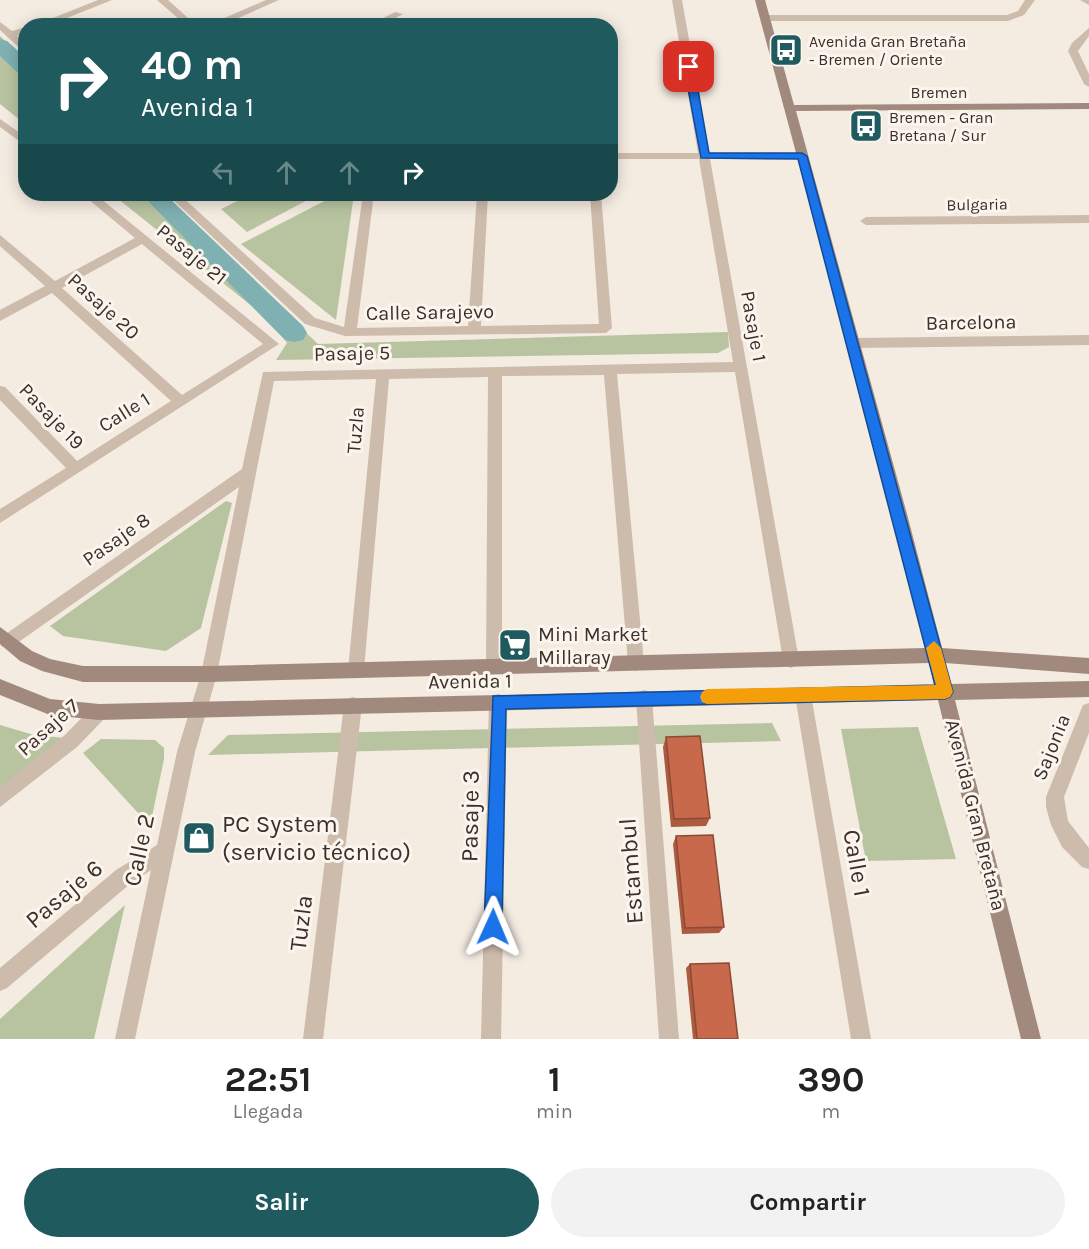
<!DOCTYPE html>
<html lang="es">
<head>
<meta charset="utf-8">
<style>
  :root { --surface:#fff; --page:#f2f2f2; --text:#222; --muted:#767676; --accent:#1f5a5e }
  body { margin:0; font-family:Karla,sans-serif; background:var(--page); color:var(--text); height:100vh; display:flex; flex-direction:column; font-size:22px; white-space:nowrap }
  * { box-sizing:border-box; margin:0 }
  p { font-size:20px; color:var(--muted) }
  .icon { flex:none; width:33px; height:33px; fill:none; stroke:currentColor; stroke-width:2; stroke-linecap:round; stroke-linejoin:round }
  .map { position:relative; height:1039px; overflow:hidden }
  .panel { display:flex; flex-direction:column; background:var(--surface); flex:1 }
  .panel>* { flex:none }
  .top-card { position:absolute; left:18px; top:18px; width:600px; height:183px; border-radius:24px; box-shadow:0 3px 15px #0003; background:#1f5a5e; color:#fff; overflow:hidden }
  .pin { position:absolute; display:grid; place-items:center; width:51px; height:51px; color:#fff; margin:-26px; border-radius:12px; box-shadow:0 3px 9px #0006 }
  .me { position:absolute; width:66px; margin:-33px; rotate:1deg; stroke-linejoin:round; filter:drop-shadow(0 0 4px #0008) }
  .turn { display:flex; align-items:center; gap:21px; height:126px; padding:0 24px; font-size:27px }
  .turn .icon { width:78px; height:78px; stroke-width:2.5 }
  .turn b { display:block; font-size:42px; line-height:51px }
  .lanes { display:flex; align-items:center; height:57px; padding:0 24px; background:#0003; justify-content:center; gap:30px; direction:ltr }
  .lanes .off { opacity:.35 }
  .eta { display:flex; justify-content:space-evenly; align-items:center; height:102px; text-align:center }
  .eta b { font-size:36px; font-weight:700; line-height:42px }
  .cta { display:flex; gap:12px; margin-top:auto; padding:12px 24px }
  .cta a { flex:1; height:69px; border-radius:36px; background:var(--accent); color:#fff; font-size:24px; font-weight:700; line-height:69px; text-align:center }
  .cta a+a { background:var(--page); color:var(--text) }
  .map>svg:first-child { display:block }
  .green { fill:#b8c4a0 }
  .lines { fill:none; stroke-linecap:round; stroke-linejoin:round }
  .canal { fill:#7fb0b2; fill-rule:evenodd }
  .street { fill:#cdbbac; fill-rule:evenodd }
  .secondary { fill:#a18a7d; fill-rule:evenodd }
  .wall { fill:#ac5a40 }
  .building { fill:#c8694b; stroke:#8c4a34; stroke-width:1.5 }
  .route { fill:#1a73e8; stroke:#114b97; stroke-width:1.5 }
  .slow { fill:#f59e0b }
  .labels { text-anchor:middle; stroke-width:6; stroke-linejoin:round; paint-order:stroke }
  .far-poi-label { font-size:16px; fill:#3b302b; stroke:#fbf5ee; text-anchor:start }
  .far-street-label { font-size:16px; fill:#3b302b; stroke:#fbf5ee }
  .street-label { font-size:20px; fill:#3b302b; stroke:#fbf5ee }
  .poi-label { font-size:20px; fill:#3b302b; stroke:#fbf5ee; text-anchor:start }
  .near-street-label { font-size:24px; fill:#3b302b; stroke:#fbf5ee }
  .near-poi-label { font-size:24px; fill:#3b302b; stroke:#fbf5ee; text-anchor:start }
</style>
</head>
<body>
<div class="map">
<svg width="1089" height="1039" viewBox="0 0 1089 1039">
  <rect width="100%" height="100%" fill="#f4ebe1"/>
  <!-- green -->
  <path class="green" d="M0 36 25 60V124L0 104Z
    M112 194H162L318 344 728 332 729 347 718 353 276 360 287 343 273 323Z
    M252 194H315L317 195 247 232 221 209Z
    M338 194H354L336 320 241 244Z
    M226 501 232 503 201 628 166 651 63 636 50 626Z
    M772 723 781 741 208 755 228 735Z
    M0 725 34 735 65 738 0 788Z
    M918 727 956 859 866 861 841 729Z
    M101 739 155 740 164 748V759L150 826 83 753Z
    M125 905 94 1039H0V1019Z"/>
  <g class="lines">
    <!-- canal -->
    <path class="canal" d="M0 39 7 41 26 58V76L19 74 0 56Z
      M141 194H165L303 326 307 333 303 340 294 342 285 340Z"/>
    <!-- street -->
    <path class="street" d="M98 0H112L47 26H33Z
      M157 0H168L197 26H187Z
      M266 0H279L220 26H206Z
      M672 0H682L709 153H802L808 156 802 159H710L799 660 797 665 791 668 785 665 783 660 735 372 617 374 644 663 642 668 636 671 630 668 628 663 604 375 502 376V667L500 672 494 675 488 672 486 667 488 377 389 379 364 670 362 675 356 678 350 675 348 670 376 379 274 381 217 674 195 752 135 1039H115L151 870 130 884 7 988 0 991V968L116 870 157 845 177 752 201 674 239 487 13 646 7 648 1 646 0 638 242 469 263 372 733 362 699 159H610V153H698Z
      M1025 0H1035L1024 15 1008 21H765L760 18 765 15H1007L1018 11Z
      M1080 0H1089V5Z
      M395 12 403 14 381 26H368Z
      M0 22 12 31 26 27V33L17 36 26 45V54L0 30Z
      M1089 28V36L1078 51 1089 74V87L1084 84 1068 51 1072 43Z
      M0 119 26 137V146L0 127Z
      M82 194H95L279 344 0 523V509L66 468 0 400V386L5 387 77 461 171 401 52 293 0 321V310L45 286 0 246V235L55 281 135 238ZM142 244 263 344 182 395 62 288Z
      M167 194H179L315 318 344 327 363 194H374L357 328 468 326 477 194H488L481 326 599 324 590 194H601L612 328 606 333 345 336 305 324Z
      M1089 215V223L866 225 860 221 866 217Z
      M1089 335V345L854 348 847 343 854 338Z
      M803 687 809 689 811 695 871 1039H851L795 695 797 689Z
      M644 690 650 692 652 698 679 1039H659L636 698 638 692Z
      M498 694 504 696 507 702 501 1039H481L489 702 492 696Z
      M353 697 359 699 362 705 323 1039H303L344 705 347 699Z
      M1089 703V733L1064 797 1068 821 1089 848V869L1082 867 1062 847 1051 825 1046 807V797L1083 705Z
      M99 704 105 706 108 712 105 718 77 747 0 807V787L65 735 93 706Z"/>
    <!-- secondary -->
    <path class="secondary" d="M755 0H765L794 105 1089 103V109L796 111 907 514 942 648 1089 658V674L945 663 951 684 1089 681V697L955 700 1041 1039H1021L938 700 99 720 50 715 0 695V679L50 699 99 704 934 685 929 663 209 682H83L42 671 20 661 0 644V627L32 651 50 659 83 666H209L925 648 893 514Z"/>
  </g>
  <!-- wall -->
  <path class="wall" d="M666 737 710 818 706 826 671 827 663 747Z
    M676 836 724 927 719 933 682 934 673 844Z
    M690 964 738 1039H693L686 968Z"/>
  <!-- building -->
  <path class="building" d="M700 736 710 818 674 819 666 737Z
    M713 835 724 927 685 928 676 836Z
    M729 963 738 1039H697L690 964Z"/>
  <!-- route -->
  <path class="route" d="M689 64 694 67 709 153H802L807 156 953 692 950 697 945 699 506 709 502 927 499 933 493 935 487 933 484 927 493 696 935 685 798 159 701 158 684 67Z"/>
  <!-- slow -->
  <path class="slow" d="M934 641 941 648 953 692 950 697 945 699 707 704 702 702 700 697 702 692 707 689 936 685 926 648Z"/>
  <!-- icons -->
  <defs>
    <symbol id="bus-square" viewBox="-11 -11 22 22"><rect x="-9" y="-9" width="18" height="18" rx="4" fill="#1f5a5e" stroke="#fbf5ee"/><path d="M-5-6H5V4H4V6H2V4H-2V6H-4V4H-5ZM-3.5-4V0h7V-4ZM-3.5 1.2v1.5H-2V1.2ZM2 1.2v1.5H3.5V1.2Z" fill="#fff"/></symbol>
    <symbol id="supermarket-square" viewBox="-11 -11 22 22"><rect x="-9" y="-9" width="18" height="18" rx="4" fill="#1f5a5e" stroke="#fbf5ee"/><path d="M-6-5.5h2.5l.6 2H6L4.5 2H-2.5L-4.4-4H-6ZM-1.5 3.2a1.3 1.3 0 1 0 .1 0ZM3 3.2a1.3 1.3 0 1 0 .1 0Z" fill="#fff"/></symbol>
    <symbol id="shop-square" viewBox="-11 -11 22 22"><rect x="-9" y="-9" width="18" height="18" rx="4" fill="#1f5a5e" stroke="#fbf5ee"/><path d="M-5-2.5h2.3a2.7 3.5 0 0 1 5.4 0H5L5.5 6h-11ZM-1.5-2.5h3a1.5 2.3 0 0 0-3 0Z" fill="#fff"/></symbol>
  </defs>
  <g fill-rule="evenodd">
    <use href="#bus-square" x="767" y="31" width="38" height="38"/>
    <use href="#bus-square" x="847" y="107" width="38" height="38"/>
    <use href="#supermarket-square" x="496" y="626" width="38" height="38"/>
    <use href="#shop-square" x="180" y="819" width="38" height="38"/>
  </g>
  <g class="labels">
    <!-- far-poi labels -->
    <g class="far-poi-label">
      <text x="809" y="47">Avenida Gran Bretaña<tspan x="809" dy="18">- Bremen / Oriente</tspan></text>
      <text x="889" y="123">Bremen - Gran<tspan x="889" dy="18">Bretana / Sur</tspan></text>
    </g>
    <!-- far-street labels -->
    <g class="far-street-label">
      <text x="939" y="98">Bremen</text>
      <text transform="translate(977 204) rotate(-1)" y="6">Bulgaria</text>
    </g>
    <!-- street labels -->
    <g class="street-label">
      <text transform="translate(192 254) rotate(39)" y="7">Pasaje 21</text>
      <text transform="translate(104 306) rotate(42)" y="7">Pasaje 20</text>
      <text transform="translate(430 312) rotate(-1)" y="7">Calle Sarajevo</text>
      <text transform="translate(971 322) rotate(-1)" y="7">Barcelona</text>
      <text transform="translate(754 326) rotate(80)" y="7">Pasaje 1</text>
      <text transform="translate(352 353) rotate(-1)" y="7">Pasaje 5</text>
      <text transform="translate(124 412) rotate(-32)" y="7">Calle 1</text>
      <text transform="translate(52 416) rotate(46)" y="7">Pasaje 19</text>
      <text transform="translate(355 430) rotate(-85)" y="7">Tuzla</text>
      <text transform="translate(116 539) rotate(-35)" y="7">Pasaje 8</text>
      <text transform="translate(470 681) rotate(-1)" y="7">Avenida 1</text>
      <text transform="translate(48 727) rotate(-42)" y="7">Pasaje 7</text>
      <text transform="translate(1051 747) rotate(-68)" y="7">Sajonia</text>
      <text transform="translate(976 815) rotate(76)" y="7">Avenida Gran Bretaña</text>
    </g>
    <!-- poi labels -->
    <g class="poi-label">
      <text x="538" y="641">Mini Market<tspan x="538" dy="23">Millaray</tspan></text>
    </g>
    <!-- near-street labels -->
    <g class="near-street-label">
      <text transform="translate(470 816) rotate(-89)" y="8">Pasaje 3</text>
      <text transform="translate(139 850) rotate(-78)" y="8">Calle 2</text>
      <text transform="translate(857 863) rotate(80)" y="8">Calle 1</text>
      <text transform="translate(631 871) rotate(-94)" y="8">Estambul</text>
      <text transform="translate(64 894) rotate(-40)" y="8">Pasaje 6</text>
      <text transform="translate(301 923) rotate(-83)" y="8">Tuzla</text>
    </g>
    <!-- near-poi labels -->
    <g class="near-poi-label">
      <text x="222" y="832">PC System<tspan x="222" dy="28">(servicio técnico)</tspan></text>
    </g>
  </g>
</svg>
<div class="pin" style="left:689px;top:67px;background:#d93025"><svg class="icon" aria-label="arrive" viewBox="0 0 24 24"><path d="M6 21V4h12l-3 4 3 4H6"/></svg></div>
<svg class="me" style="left:493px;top:927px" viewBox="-20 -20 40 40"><path d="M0-17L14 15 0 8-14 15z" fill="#1a73e8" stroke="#fff" stroke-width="4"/></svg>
<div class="top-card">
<div class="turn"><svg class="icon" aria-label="right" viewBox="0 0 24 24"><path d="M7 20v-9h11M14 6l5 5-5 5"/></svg><div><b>40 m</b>Avenida 1</div></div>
<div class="lanes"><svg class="icon off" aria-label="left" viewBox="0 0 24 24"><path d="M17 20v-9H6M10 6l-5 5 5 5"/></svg><svg class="icon off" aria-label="ahead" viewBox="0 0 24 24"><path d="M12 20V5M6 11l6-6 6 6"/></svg><svg class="icon off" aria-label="ahead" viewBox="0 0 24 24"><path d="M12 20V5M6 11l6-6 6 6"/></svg><svg class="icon" aria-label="right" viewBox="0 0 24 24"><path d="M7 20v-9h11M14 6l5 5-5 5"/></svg></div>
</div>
</div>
<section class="panel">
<div class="eta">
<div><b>22:51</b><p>Llegada</p></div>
<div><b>1</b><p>min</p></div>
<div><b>390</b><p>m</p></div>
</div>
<div class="cta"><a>Salir</a><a>Compartir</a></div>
</section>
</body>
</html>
